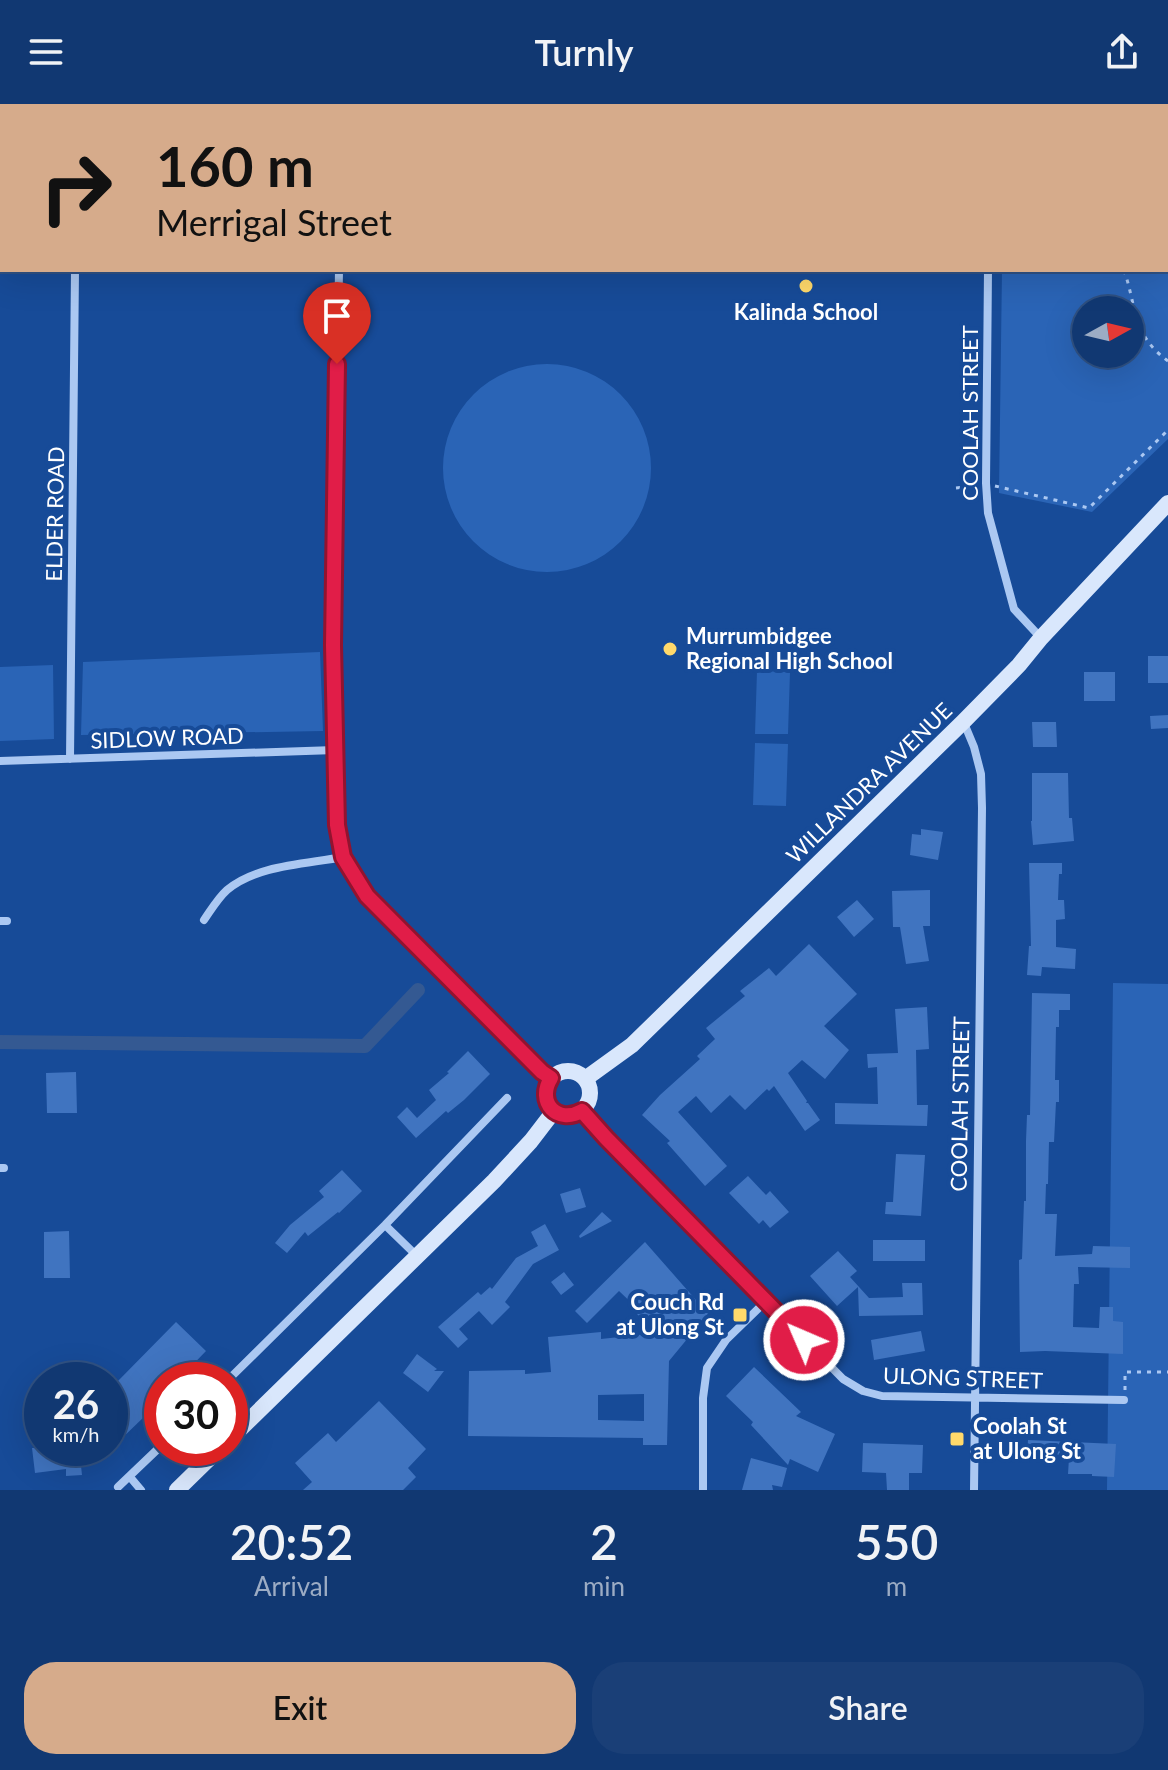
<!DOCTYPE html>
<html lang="en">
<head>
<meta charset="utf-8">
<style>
  :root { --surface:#113872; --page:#1a3f77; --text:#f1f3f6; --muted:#9cacc4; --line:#305284; --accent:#d6ab8b }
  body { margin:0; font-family:Lato,sans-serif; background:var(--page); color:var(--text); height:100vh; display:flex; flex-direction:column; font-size:30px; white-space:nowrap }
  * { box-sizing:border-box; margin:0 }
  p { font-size:26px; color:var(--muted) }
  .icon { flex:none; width:44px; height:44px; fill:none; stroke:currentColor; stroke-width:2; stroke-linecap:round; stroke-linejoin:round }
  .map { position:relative; height:1386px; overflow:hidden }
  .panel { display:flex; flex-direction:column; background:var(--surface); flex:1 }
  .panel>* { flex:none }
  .top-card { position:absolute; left:0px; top:0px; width:1168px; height:168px; box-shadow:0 8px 32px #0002,0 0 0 2px var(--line); background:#d6ab8b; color:#111; overflow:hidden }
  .needle { width:52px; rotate:82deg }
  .fabs { position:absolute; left:1072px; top:192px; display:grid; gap:16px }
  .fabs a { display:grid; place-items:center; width:72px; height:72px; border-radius:50%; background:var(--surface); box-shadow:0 8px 32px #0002,0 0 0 2px var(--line); font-size:40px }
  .speed { position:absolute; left:24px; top:1258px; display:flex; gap:16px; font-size:40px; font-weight:700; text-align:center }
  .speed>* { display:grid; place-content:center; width:104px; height:104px; border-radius:50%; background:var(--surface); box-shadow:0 8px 32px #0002,0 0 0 2px var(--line); line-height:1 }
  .speed small { font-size:20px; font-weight:400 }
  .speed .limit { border:12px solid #d22; background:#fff; color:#111 }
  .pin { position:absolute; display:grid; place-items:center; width:68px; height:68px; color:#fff; margin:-82px -34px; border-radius:50% 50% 50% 0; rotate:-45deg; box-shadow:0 0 8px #0007 }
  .pin .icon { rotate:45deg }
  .me { position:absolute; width:88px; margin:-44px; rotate:315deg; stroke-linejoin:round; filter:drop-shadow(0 0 6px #0008) }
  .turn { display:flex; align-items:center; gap:28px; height:168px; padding:0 24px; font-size:36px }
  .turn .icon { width:104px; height:104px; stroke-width:2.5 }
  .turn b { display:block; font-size:56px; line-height:68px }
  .eta { display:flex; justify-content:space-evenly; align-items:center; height:136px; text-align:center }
  .eta b { font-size:48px; font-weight:600; line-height:56px }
  .cta { display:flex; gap:16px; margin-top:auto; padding:16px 24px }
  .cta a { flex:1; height:92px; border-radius:32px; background:var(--accent); color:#111; font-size:32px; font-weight:600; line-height:92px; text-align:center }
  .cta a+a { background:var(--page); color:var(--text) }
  header { display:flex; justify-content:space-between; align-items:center; height:104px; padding:0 24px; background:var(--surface); font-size:36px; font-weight:600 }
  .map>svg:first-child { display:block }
  .green { fill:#2a64b6; fill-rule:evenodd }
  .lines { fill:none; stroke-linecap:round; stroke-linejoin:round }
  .canal { stroke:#345992; stroke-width:14 }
  .building { fill:#4074c0; fill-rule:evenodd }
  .path { stroke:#abc8f2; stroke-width:3; stroke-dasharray:4 6; stroke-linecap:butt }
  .street { stroke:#abc8f2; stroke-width:8 }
  .secondary { stroke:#d9e7fc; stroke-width:16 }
  .route-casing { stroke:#92132f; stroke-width:20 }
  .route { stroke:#e11d48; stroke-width:14 }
  .poi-dot { fill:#ffd96b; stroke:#174b98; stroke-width:3 }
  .labels { text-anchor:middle; stroke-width:8; stroke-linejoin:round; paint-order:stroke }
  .poi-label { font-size:22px; font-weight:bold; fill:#fff; stroke:#174b98; text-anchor:start }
  .street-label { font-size:22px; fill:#fff; stroke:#174b98 }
</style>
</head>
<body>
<header><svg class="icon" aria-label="menu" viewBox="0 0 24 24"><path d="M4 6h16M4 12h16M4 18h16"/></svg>Turnly<svg class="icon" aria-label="share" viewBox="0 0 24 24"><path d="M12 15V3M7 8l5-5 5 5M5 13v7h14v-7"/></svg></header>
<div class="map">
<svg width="1168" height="1386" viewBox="0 0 1168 1386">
  <rect width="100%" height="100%" fill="#174b98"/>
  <!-- green -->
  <path class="green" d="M1004 0H1168V335L1092 408 999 389 1002 166H1166V2H1004ZM1086 206H1130V250H1086Z
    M443 364a104 104 0 1 1 208 0a104 104 0 1 1-208 0Z
    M320 548 323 627 81 631 83 558Z
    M53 561 54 635 0 637V563Z
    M757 567 790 568 788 630H755Z
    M755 639 788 640 786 702 753 701Z
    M1113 879 1168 880V1386H1107Z"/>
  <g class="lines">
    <!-- canal -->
    <path class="canal" d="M0 938 365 942 418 886"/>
  </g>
  <!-- building -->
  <path class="building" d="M1148 552H1168V579H1148Z
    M1084 568H1115V597H1084Z
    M1168 611V624L1151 625 1150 612Z
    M1032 618H1056L1057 643H1033Z
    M1032 669H1068L1069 714H1072L1074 737 1033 741 1031 717H1032Z
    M921 725 943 728 938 756 910 751 912 730 921 731Z
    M1029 759H1062V770H1059L1058 796H1064L1065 815 1056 816V843L1076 845 1075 865 1042 863 1041 872 1027 871 1029 842H1031Z
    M930 786V822H923L929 857 906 860 900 823H893L892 787Z
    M857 796 874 815 854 833 837 813Z
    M809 840 857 890 824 922 849 946 825 975 802 956 788 969 807 997 806 999H808L820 1016 805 1027 774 982 769 987 767 985 745 1006 730 991 711 1009 696 992 678 1008 727 1062 705 1082 667 1039 670 1037 642 1011 660 991 700 955 697 952 715 935 706 924 745 892 740 887 769 864 776 872Z
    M1032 889 1070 890V906H1059V923H1056L1055 976H1059V998H1056L1054 1038H1049L1048 1080H1046L1045 1110H1057L1055 1152 1092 1150 1093 1142 1130 1143V1164L1078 1163 1079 1180H1074L1073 1223 1099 1224 1100 1203H1113V1217L1123 1218V1250L1045 1247 1020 1248 1019 1156 1022 1155 1024 1097H1026V1037L1027 1011H1030Z
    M927 903 929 945 916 946 917 1001H928L927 1022 835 1020V999L878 1000 877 963 868 964 867 950 898 949 895 905Z
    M468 947 490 970 464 996 448 1009 446 1007 416 1034 397 1013 407 1003 417 1014 436 996 429 986 449 969 447 968Z
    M76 968 77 1009H47L46 969Z
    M896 1050 925 1051 921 1112 885 1110 886 1098H893Z
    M342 1066 362 1087 339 1109 338 1108 308 1132 305 1128 287 1149 275 1139 290 1121 324 1093 319 1087Z
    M748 1072 766 1091 770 1087 789 1108 770 1124 763 1116 759 1120 729 1089Z
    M580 1084 586 1103 566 1109 560 1090Z
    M602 1108 612 1117 580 1134 579 1132Z
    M545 1120 559 1146 533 1160 505 1198 510 1203 492 1221 479 1207 459 1225 468 1235 458 1244 438 1223 478 1188 481 1191 490 1183 492 1185 516 1154 538 1142 531 1128Z
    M69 1127 70 1174H44V1128Z
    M873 1136H925V1157H873Z
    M645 1138 696 1196 698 1194 711 1206 669 1257 667 1341H643V1334L468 1332 469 1267 525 1266V1270L551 1268 548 1233 601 1228V1235L657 1229 637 1210 640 1207 619 1187 587 1219 575 1207ZM644 1290V1317L598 1316V1291Z
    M838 1147 857 1167 850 1173 869 1194 903 1193 902 1179H922L923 1211 859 1212 858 1183 837 1202 810 1172Z
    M564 1168 574 1181 561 1191 551 1178Z
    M176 1218 206 1247 178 1276H162V1290L144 1309 146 1311 118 1338 110 1329V1293L121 1282 117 1278Z
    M921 1227 925 1247 874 1256 871 1236Z
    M417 1250 437 1265 434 1267H444L428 1288 403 1269Z
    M754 1263 801 1308 796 1312 835 1330 818 1368 790 1355 788 1361 751 1321 753 1318 726 1292Z
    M379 1297 426 1345 408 1364 416 1373 403 1386H303L312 1378 295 1359 328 1329 336 1338Z
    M1028 1336 1116 1340 1114 1373 1092 1372V1370H1068L1069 1354 1027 1352Z
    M863 1339 923 1341 922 1369H909V1386H887L886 1369 862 1368Z
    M32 1344H79L82 1371 66 1372V1365L35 1369Z
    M751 1354 787 1364 782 1383 772 1381 773 1386H742Z"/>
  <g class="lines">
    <!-- path -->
    <path class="path" d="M1056 0 1057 2
      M1092 2 1098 0
      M1124 166C1137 204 1132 231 1168 257
      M995 382 1089 404 1168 326
      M956 384 976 382
      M1125 1286V1268H1168"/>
    <!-- street -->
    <path class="street" d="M77 2V0
      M341 2V0
      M990 2V0
      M339 166 333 541 337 721 343 753 367 792 542 968 551 974
      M988 166 986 379 988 409 1014 505 1041 534
      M964 619 974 643 981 670 982 704 974 1386
      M70 655 75 166
      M0 657 335 646
      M204 816C211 806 218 794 227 786 256 761 307 760 343 753
      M0 817H7
      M582 1007 606 1034 843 1275 863 1287 882 1292 1124 1296
      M0 1064H4
      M385 1121 417 1152
      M228 1276 385 1121 507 994
      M130 1373 141 1386
      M118 1383 162 1341
      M703 1386V1294L707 1264 726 1236 765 1198"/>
    <!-- secondary -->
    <path class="secondary" d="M546 989a22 22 0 1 1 44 0a22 22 0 1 1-44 0Z
      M585 975 632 941 963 618 1019 561 1041 534 1168 399
      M230 1335 494 1077 531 1037 554 1007
      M177 1386 220 1344"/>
  </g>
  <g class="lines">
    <defs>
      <path id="route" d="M337 260 333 541 337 721 343 753 367 792 542 968 551 974C536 998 557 1021 582 1007L606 1034 804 1236"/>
    </defs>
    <!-- route casing -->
    <use href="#route" class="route-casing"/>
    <!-- route -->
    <use href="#route" class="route"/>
  </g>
  <!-- markers -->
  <g class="poi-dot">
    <circle cx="806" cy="182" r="8"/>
    <circle cx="670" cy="545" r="8"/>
    <rect x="732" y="1203" width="16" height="16" rx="4"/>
    <rect x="949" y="1327" width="16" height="16" rx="4"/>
  </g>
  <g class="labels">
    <!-- poi labels -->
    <g class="poi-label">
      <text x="806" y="216" text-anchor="middle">Kalinda School</text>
      <text x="686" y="540">Murrumbidgee<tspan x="686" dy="25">Regional High School</tspan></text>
      <text x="724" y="1206" text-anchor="end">Couch Rd<tspan x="724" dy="25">at Ulong St</tspan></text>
      <text x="973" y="1330">Coolah St<tspan x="973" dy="25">at Ulong St</tspan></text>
    </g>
    <!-- street labels -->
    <g class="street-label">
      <text transform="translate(970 309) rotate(-90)" y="8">COOLAH STREET</text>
      <text transform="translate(55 410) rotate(-89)" y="8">ELDER ROAD</text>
      <text transform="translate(167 634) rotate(-2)" y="8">SIDLOW ROAD</text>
      <text transform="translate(869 679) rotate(-44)" y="8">WILLANDRA AVENUE</text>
      <text transform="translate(960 1000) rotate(-89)" y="8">COOLAH STREET</text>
      <text transform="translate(963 1274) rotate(2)" y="8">ULONG STREET</text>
    </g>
  </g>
</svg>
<div class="fabs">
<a><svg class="needle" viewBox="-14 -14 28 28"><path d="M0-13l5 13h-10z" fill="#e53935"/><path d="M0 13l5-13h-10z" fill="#9cacc4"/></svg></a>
</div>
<div class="speed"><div>26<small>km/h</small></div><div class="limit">30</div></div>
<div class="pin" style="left:337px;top:260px;background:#d93025"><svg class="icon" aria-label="arrive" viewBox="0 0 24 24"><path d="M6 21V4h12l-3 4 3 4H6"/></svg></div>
<svg class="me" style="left:804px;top:1236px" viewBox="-20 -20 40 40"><circle r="17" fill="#e11d48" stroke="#fff" stroke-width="3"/><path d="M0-11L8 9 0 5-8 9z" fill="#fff"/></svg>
<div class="top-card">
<div class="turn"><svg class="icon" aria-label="right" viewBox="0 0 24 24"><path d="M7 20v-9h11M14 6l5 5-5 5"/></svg><div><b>160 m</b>Merrigal Street</div></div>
</div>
</div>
<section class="panel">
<div class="eta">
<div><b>20:52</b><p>Arrival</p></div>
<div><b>2</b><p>min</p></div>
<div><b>550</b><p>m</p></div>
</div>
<div class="cta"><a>Exit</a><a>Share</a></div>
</section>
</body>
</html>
